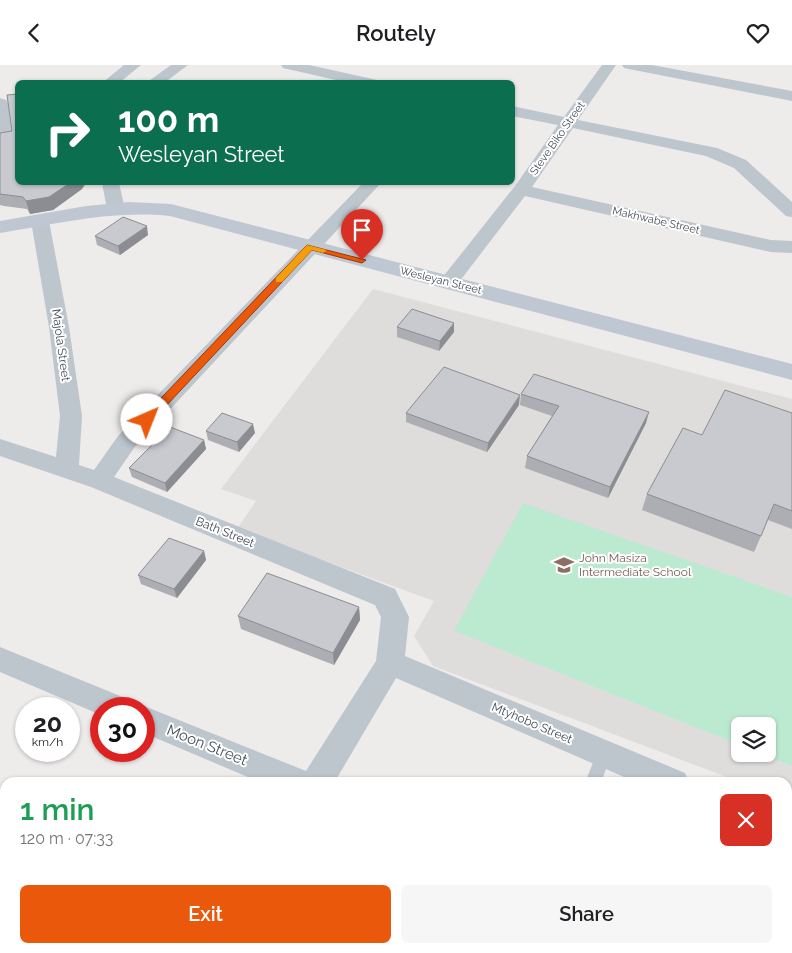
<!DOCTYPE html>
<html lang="en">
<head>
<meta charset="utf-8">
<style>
  :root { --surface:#fff; --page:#f6f6f6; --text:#202124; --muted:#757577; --accent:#ea580c }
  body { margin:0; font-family:Raleway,sans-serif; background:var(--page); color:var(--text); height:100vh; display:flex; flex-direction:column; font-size:19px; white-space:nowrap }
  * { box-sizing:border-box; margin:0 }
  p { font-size:16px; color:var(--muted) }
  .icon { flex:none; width:28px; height:28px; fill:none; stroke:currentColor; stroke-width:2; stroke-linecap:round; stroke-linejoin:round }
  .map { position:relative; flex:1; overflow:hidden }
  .sheet { position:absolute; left:0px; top:712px; width:792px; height:176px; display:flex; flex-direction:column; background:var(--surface); border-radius:15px 15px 0 0; box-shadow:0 1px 4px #0004 }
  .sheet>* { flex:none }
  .hud { position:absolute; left:15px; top:15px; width:500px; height:105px; border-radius:8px; box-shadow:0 1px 4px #0004; background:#0b6e4f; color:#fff; overflow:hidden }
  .tools { position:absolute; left:731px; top:652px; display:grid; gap:10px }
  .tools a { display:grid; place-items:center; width:45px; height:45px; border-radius:8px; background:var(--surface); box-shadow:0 1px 4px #0004; font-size:25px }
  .speed { position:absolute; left:15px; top:632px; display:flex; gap:10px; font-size:25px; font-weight:700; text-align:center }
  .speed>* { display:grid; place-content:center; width:65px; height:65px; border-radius:50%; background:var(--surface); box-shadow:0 1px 4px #0004; line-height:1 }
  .speed small { font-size:12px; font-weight:400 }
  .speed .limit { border:8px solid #d22; background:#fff; color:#111 }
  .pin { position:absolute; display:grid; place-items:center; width:42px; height:42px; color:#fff; margin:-51px -21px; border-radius:50% 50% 50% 0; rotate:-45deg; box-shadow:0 0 5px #0007 }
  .pin .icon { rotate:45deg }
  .me { position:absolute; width:55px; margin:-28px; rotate:44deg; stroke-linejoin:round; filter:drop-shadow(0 0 4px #0008) }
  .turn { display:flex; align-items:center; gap:18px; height:105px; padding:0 20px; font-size:22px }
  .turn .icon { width:65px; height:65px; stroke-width:2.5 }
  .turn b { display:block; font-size:35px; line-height:42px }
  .round { display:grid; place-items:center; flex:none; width:52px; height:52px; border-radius:8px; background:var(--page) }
  .headline { display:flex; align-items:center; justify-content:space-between; height:85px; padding:0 20px }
  h1 { font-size:30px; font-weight:600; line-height:38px; color:#1e9e55 }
  .primary-button { display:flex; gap:10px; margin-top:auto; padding:10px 20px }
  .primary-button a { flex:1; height:58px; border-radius:8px; background:var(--accent); color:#fff; font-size:20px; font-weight:600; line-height:58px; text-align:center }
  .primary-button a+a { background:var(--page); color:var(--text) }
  header { display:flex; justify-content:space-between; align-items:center; height:65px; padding:0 20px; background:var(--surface); font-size:22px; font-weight:600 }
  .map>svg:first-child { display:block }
  .education { fill:#dfdcdc; fill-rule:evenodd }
  .green { fill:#bbead0 }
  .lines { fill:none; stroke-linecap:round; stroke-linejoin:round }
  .lane { fill:#bdc5cd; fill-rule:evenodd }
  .street { fill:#bdc5cd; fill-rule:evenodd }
  .secondary { fill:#bfc7d3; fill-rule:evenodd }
  .wall { fill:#acaeb3 }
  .shaded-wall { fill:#8c8d92 }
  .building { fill:#c8cad0; stroke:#8c8d92 }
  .route { fill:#ea580c; stroke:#983908 }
  .slow { fill:#f59e0b }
  .labels { text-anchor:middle; stroke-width:4; stroke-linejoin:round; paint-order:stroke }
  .far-street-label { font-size:11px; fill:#454d57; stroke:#fff }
  .street-label { font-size:12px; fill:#454d57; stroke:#fff }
  .education-label { font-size:12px; fill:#785e54; stroke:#fff; text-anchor:start }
  .near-street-label { font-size:15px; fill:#454d57; stroke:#fff }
</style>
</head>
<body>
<header><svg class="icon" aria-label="back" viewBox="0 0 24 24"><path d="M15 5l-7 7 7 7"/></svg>Routely<svg class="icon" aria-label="heart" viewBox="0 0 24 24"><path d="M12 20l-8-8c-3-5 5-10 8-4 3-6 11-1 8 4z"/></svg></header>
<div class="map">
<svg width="792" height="888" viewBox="0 0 792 888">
  <rect width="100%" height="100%" fill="#eeebeb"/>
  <!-- education -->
  <path class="education" d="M373 224 792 334V737L788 736V718L740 717 433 601 414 571 434 536 237 464 256 436 221 424ZM740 661H768V689H740Z"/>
  <!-- green -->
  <path class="green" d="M523 438 792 532V701L762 689H768V661H740V680L454 566Z"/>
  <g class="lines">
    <!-- lane -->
    <path class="lane" d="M604 680 609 682 612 687 601 718H585L599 682Z
      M524 884H542L541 888H523Z"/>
    <!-- street -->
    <path class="street" d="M124 0H141L119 18H102Z
      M171 0H188L164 18H146Z
      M281 0H309L377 15 379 18H349L283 3Z
      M602 0H616L578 55 717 83 746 95 792 137V152L786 151 734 103 706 91 573 63 532 122 771 175 792 176V188L771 187 525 131 456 221 449 223 442 221 439 217 442 213 515 121 558 60 512 51V41L564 52Z
      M622 0H652L792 26V36L629 4 624 3Z
      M0 33 6 35 8 38 13 68 11 71 0 72Z
      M102 118H119L125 144 122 148 116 149 110 148 107 144Z
      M363 118H381L134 383 114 412 395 524 409 552 405 591 685 708 689 718H638L396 613 334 718H262L144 668V644H136L144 641 306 706 376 596 381 552 375 540 91 422 0 391V374L56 392 60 351 49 262 31 156 34 152 40 150 46 152 49 156 69 262 82 351 79 400 94 405 118 371Z
      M0 582 130 635 135 644H101V650L0 607Z
      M788 754 792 756V788L788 786Z
      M199 884H235L233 888H197Z
      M713 884H748L747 888H711Z"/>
    <!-- secondary -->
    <path class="secondary" d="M129 137 171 139 792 299V315L170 151C112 145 57 159 0 168V156L86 141Z"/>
  </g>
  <!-- wall -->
  <path class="wall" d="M0 68 18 118 82 124 53 145 30 149 27 144 4 141 0 140Z
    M148 170 120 190 97 180 95 171Z
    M397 262 454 267 439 286 397 272Z
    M521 329 646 358 608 433 525 403 527 391 552 351 520 340Z
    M519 340 487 387 406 357V348Z
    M792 348V464L768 455 754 487 642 445 647 429 702 370Z
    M206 366 255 368 239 387 208 375Z
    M204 375 206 384 167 427 132 412 129 403Z
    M204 486 206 495 177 533 141 519 138 510Z
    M359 542 360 555 334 600 241 564 238 551Z"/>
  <!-- shaded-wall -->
  <path class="shaded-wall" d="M70 118H86L82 124 53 145 30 149 26 136Z
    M147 161 148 170 120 190 118 181Z
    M454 258V267L439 286 440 276Z
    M520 330 519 340 487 387 488 378Z
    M649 347 646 358 608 433 610 422Z
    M253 359 255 368 239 387 237 377Z
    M204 375 206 384 167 427 165 418Z
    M204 486 206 495 177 533 174 524Z
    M359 542 360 555 334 600 333 588Z"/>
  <!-- building -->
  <path class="building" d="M18 29V118H70L49 132 26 136 23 132 0 129V68L12 66 7 30Z
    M123 152 147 161 118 181 95 171Z
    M412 244 454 258 440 276 397 262Z
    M444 302 520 330 488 378 406 348Z
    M534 309 649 347 610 422 527 391 559 341 521 329Z
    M725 325 792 348V446L774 439 761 471 647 429 683 363 702 370Z
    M222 348 253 359 237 377 206 366Z
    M170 362 204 375 165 418 129 403Z
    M169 473 204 486 174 524 138 510Z
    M267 508 359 542 333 588 238 551Z"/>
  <!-- route -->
  <path class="route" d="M307 180 366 195 362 198 312 185 151 357H143L142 355 143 352Z"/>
  <!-- slow -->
  <path class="slow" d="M307 180 327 185 323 188 312 185 282 217H276V213Z"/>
  <!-- icons -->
  <defs>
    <symbol id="school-bare" viewBox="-9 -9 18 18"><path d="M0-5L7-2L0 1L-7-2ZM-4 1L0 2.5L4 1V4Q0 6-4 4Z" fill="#8d6e63" stroke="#fff" stroke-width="2.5" paint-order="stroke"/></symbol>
  </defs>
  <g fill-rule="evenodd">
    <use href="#school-bare" x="550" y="486" width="28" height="28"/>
  </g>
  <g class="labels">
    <!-- far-street labels -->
    <g class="far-street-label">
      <text transform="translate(557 73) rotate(-55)" y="4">Steve Biko Street</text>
      <text transform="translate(656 155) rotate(13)" y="4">Makhwabe Street</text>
      <text transform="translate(441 215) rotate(14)" y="4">Wesleyan Street</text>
    </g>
    <!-- street labels -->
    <g class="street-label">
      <text transform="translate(61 280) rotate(82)" y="4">Majola Street</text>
      <text transform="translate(225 467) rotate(22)" y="4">Bath Street</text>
      <text transform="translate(532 658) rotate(23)" y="4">Mtyhobo Street</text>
    </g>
    <!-- education labels -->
    <g class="education-label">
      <text x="579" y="497">John Masiza<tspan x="579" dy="14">Intermediate School</tspan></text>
    </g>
    <!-- near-street labels -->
    <g class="near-street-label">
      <text transform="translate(207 680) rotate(22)" y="5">Moon Street</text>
    </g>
  </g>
</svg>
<div class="tools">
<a><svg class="icon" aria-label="layers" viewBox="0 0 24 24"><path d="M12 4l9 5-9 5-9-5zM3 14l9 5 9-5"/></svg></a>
</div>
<div class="speed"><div>20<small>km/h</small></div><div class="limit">30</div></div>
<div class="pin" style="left:362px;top:195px;background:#d93025"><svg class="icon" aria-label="arrive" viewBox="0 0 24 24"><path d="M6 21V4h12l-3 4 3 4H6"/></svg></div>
<svg class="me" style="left:147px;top:355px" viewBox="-20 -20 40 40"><circle r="19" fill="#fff"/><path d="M0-13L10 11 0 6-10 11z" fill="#ea580c"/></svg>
<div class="hud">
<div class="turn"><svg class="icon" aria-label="right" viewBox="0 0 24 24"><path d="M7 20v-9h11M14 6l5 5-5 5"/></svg><div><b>100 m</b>Wesleyan Street</div></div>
</div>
<section class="sheet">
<div class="headline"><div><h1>1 min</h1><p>120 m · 07:33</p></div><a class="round" style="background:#d93025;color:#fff"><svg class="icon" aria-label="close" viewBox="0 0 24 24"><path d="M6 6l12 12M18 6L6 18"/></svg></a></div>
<div class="primary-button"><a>Exit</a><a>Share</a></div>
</section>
</div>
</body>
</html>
